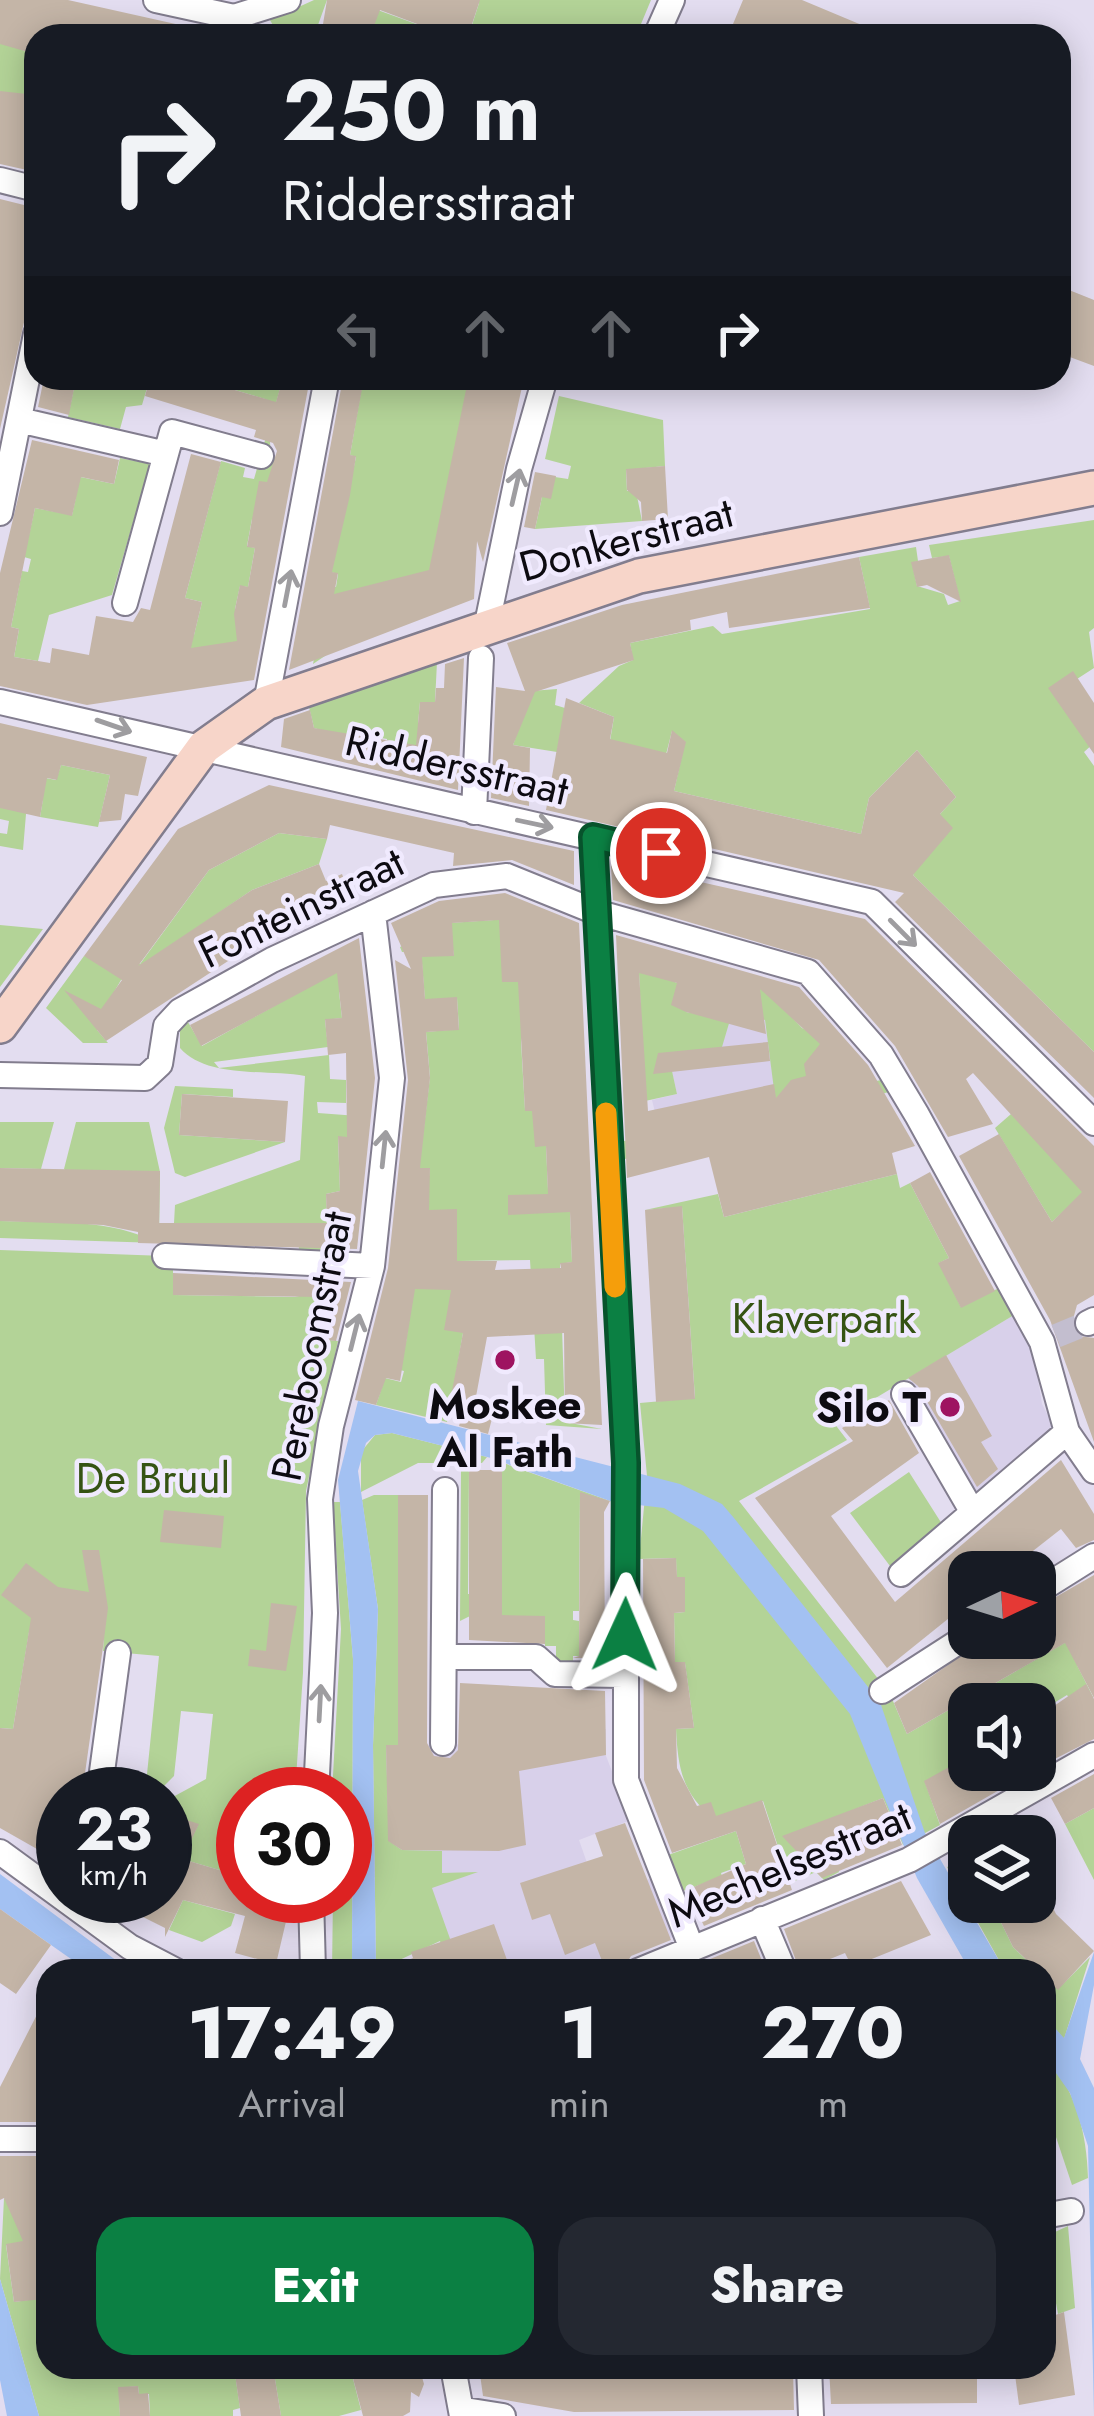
<!DOCTYPE html>
<html lang="en">
<head>
<meta charset="utf-8">
<style>
  :root { --surface:#171b24; --page:#242831; --text:#f1f3f6; --muted:#9ea1a6; --accent:#0b8043 }
  body { margin:0; font-family:Jost,sans-serif; background:var(--page); color:var(--text); height:100vh; display:flex; flex-direction:column; font-size:45px; white-space:nowrap }
  * { box-sizing:border-box; margin:0 }
  p { font-size:39px; color:var(--muted) }
  .icon { flex:none; width:66px; height:66px; fill:none; stroke:currentColor; stroke-width:2; stroke-linecap:round; stroke-linejoin:round }
  .map { position:relative; flex:1; overflow:hidden }
  .sheet { position:absolute; left:36px; top:1959px; width:1020px; height:420px; display:flex; flex-direction:column; background:var(--surface); border-radius:36px; box-shadow:0 6px 30px #0003 }
  .sheet>* { flex:none }
  .banner { position:absolute; left:24px; top:24px; width:1047px; height:366px; border-radius:36px; box-shadow:0 6px 30px #0003; background:#171b24; color:var(--text); overflow:hidden }
  .needle { width:78px; rotate:86deg }
  .fabs { position:absolute; left:948px; top:1551px; display:grid; gap:24px }
  .fabs a { display:grid; place-items:center; width:108px; height:108px; border-radius:24px; background:var(--surface); box-shadow:0 6px 30px #0003; font-size:60px }
  .speed { position:absolute; left:36px; top:1767px; display:flex; gap:24px; font-size:60px; font-weight:700; text-align:center }
  .speed>* { display:grid; place-content:center; width:156px; height:156px; border-radius:50%; background:var(--surface); box-shadow:0 6px 30px #0003; line-height:1 }
  .speed small { font-size:30px; font-weight:400 }
  .speed .limit { border:18px solid #d22; background:#fff; color:#111 }
  .pin { position:absolute; display:grid; place-items:center; width:102px; height:102px; color:#fff; margin:-51px; border:6px solid #fff; border-radius:50%; box-shadow:0 3px 12px #0007 }
  .me { position:absolute; width:132px; margin:-66px; rotate:1deg; stroke-linejoin:round; filter:drop-shadow(0 0 9px #0008) }
  .turn { display:flex; align-items:center; gap:42px; height:252px; padding:0 60px; font-size:54px }
  .turn .icon { width:156px; height:156px; stroke-width:2.5 }
  .turn b { display:block; font-size:84px; line-height:102px }
  .lanes { display:flex; align-items:center; height:114px; padding:0 60px; background:#0003; justify-content:center; gap:60px; direction:ltr }
  .lanes .off { opacity:.35 }
  .eta { display:flex; justify-content:space-evenly; align-items:center; height:204px; text-align:center }
  .eta b { font-size:72px; font-weight:800; line-height:84px }
  .primary-button { display:flex; gap:24px; margin-top:auto; padding:24px 60px }
  .primary-button a { flex:1; height:138px; border-radius:36px; background:var(--accent); color:#fff; font-size:48px; font-weight:800; line-height:138px; text-align:center }
  .primary-button a+a { background:var(--page); color:var(--text) }
  .map>svg:first-child { display:block }
  .built { fill:#d8d0ea }
  .green { fill:#b3d397 }
  .water { fill:#a3c1f2 }
  .building { fill:#c4b5a7; fill-rule:evenodd }
  .lines { fill:none; stroke-linecap:round; stroke-linejoin:round }
  .street-tunnel { stroke:#c3becf; stroke-width:24; stroke-dasharray:24 12; stroke-linecap:butt }
  .street-casing { stroke:#827d8e; stroke-width:28 }
  .secondary-casing { stroke:#827d8e; stroke-width:38 }
  .street { stroke:#fff; stroke-width:24 }
  .secondary { stroke:#f7d5c9; stroke-width:33 }
  .oneway { stroke:#9e9da0 }
  .route-casing { stroke:#07532c; stroke-width:30 }
  .route { stroke:#0b8043; stroke-width:21 }
  .slow { stroke:#f59e0b; stroke-width:21 }
  .poi-dot { fill:#9e1361; stroke:#f0eafe; stroke-width:4.5 }
  .labels { text-anchor:middle; stroke-width:9; stroke-linejoin:round; paint-order:stroke }
  .street-label { font-size:42px; fill:#0d0b11; stroke:#f0eafe }
  .park-label { font-size:42px; fill:#355313; stroke:#f0eafe }
  .poi-label { font-size:42px; font-weight:bold; fill:#0d0b11; stroke:#f0eafe }
</style>
</head>
<body>
<div class="map">
<svg width="1094" height="2416" viewBox="0 0 1094 2416">
  <rect width="100%" height="100%" fill="#e3ddf0"/>
  <!-- built -->
  <path class="built" d="M733 1012 765 1019 777 1105 660 1132 652 1100 677 1094 672 1072Z
    M1014 1315 1033 1349 1042 1404 1056 1431 975 1497 908 1378Z
    M606 1729V1756L631 1820 579 1840 599 1897 652 1878 673 1937 587 1971H511L451 1940 374 1877 373 1745 516 1744Z"/>
  <!-- green -->
  <path class="green" d="M314 0H327L314 36H279L270 20Z
    M473 0H651L636 36H485L486 30 472 25 479 3Z
    M364 5 449 36H370Z
    M0 40 27 52 30 45 36 46V125L0 91Z
    M76 378H150L142 405 126 407 120 429 68 417Z
    M194 378H283L269 428 271 456 276 458 265 521 252 519 247 546 255 548 248 587 240 586 235 609 243 642 146 655 194 635 202 602 185 598 221 461 245 468 243 477 254 479 268 430 265 399Z
    M372 378H474L457 567 313 664 328 586 336 587 338 574 331 572 356 457 350 455 363 380Z
    M559 396 663 420 665 466 626 470 627 491H636L642 521 535 529 542 497 555 477 568 479 571 466 545 459Z
    M120 458 150 464 112 595 49 615 38 661 14 657 19 629 11 627 22 571 28 572 31 559 24 557 35 508 72 515 76 497 66 474 114 484Z
    M1094 520V628L1089 632 1094 668 1077 679 1094 743 1084 752 1094 766V1052L913 875 940 814 956 797 917 750 869 798 861 834 674 791 685 742 672 731 661 774 609 747 614 717 579 703 619 666 633 660 630 643 713 626 722 634 870 609 859 557 916 547 918 561 912 563 917 586 944 594 948 605 960 601 949 556 932 558 929 545Z
    M437 662 435 702H420L418 724 445 757 387 748V739L358 734V740L314 728 309 707Z
    M557 689 555 705 565 708 557 752 513 745 531 691Z
    M0 757 30 775 56 780 61 765 110 775 98 827 40 817 43 799 26 814 23 850 0 846V833L7 834 9 821 0 819Z
    M279 833 327 839 319 864 252 890 121 980 114 992 129 1002 97 1030 108 1043H83L46 1008 84 956 140 964 209 870Z
    M496 915 534 928 521 1042 525 1110H544L535 1146H546L549 1212H570L572 1262 560 1264 565 1422 602 1429 546 1425 544 1359H536L530 1260 458 1261 451 1290 463 1333 451 1402 441 1401 439 1410 448 1413 447 1422 376 1405 385 1378 401 1382 404 1371 388 1367 406 1342 430 1169 419 1168 430 1077 426 1032 459 1029 457 998 425 1000 421 951 402 952 400 947 412 942 454 956 449 923 494 920Z
    M0 925 43 929 0 987Z
    M359 959 351 990 339 992 342 1018 325 1020 328 1047 214 1062 219 1068 329 1055 330 1079 346 1080V1103L317 1102 318 1113 358 1116 357 1138 338 1137 340 1191 326 1194 329 1252 299 1251 298 1223H174L175 1205 300 1160 305 1076C268 1069 207 1079 180 1048V1029L188 1022 202 1046Z
    M652 972 677 983 686 1012 730 1020 722 1047 672 1071 677 1094 645 1101 639 973Z
    M759 982 802 1028 825 1039 845 1088 881 1080 889 1092 621 1160 620 1142 776 1105 765 1020 733 1012Z
    M175 1086 233 1089V1097L182 1094 179 1135 285 1142 185 1177 175 1173 164 1128Z
    M1011 1114 1094 1196 1068 1207 1052 1222 995 1128Z
    M0 1122H54L41 1169 0 1168Z
    M76 1122H149L160 1172 159 1243 0 1238V1221C55 1222 112 1219 158 1243L64 1169Z
    M897 1174 900 1188 910 1183 949 1258 939 1263 961 1307 999 1288 1014 1315 834 1423 847 1440 739 1501 890 1694 907 1734 1094 1626 1077 1665 1093 1697 1075 1708 1067 1695 1044 1709 1055 1732 1045 1737 1035 1719V1704H969V1756L925 1782 940 1825 903 1845 883 1798 823 1822 839 1872 824 1880 816 1872 790 1883 763 1801 717 1821C683 1796 678 1770 676 1729L694 1728 685 1663 675 1662 674 1613 685 1612V1590L677 1589 676 1558 639 1559 647 1476 640 1403 695 1398 682 1207 645 1210 718 1194 724 1217Z
    M0 1250 165 1256V1269L173 1270V1295L295 1297 326 1290 317 1339 338 1341 306 1491 303 1673 295 1794H243V1877L182 1859 198 1825 169 1814 171 1798 206 1779 213 1714 181 1711 174 1776 156 1794H145L159 1656 103 1651 104 1634 29 1632 13 1729 0 1728Z
    M392 1433 487 1457 482 1463H418L361 1492V1452L375 1435Z
    M495 1460 613 1502 580 1493 579 1611H573V1620L579 1621V1656H573V1665H556V1646H545V1617L470 1616 460 1621 461 1470H469L468 1594 501 1595 491 1470Z
    M909 1472 942 1524 890 1566 850 1513Z
    M374 1495H398V1745L386 1746 389 1841 402 1850 442 1851V1873L478 1872 432 1888 459 1964 446 1958 440 1941 376 1971 373 1745 378 1609 362 1500Z
    M333 1502H340L353 1659 352 1971H332L333 1896H345V1794H332L341 1629Z
    M1094 1808V1880L1065 1824Z
    M736 1831 746 1864 721 1873 727 1892 705 1883 683 1891 668 1855Z
    M968 1856 969 1902H991L1013 1947 1038 1971H1005L947 1867Z
    M183 1900 235 1914 231 1926 202 1942 169 1930Z
    M1090 1957 1064 2039 1044 2016V1977L1058 1989Z
    M1044 2056C1076 2088 1087 2134 1088 2178L1072 2185 1044 2101Z
    M4 2198 43 2238 6 2245 14 2302 43 2298 41 2274 48 2273V2367H234L240 2408 233 2410V2416H150L149 2394H139L138 2386 119 2388 120 2416H39L0 2279Z
    M1068 2226 1075 2308 1058 2314 1044 2237Z
    M273 2367H350L361 2410 339 2416H281Z"/>
  <!-- water -->
  <path class="water" d="M358 1401 680 1484 722 1504 734 1518 880 1702 925 1833 1005 1971H970L917 1878 850 1714 703 1531 664 1508 613 1502 491 1458 392 1433 375 1435 366 1443 358 1471 378 1609 373 1745 376 1971H352L353 1659 338 1480Z
    M0 1874 117 1961 133 1971H88L0 1909Z
    M1094 1952V1985L1080 2059 1094 2088V2416L1088 2146 1070 2093 1044 2056V2016L1064 2038Z
    M0 2279 39 2416H7L0 2380Z"/>
  <!-- building -->
  <path class="building" d="M0 0H68L198 29 197 36H36V46L30 45 28 52 0 44Z
    M327 0H480L468 36H449L380 10 370 36H321Z
    M743 0H802L888 36H728Z
    M0 91 36 95V172L0 164Z
    M0 199 36 208V269L0 429Z
    M1059 286 1094 300V366L1059 353Z
    M44 378H76L69 415 38 407Z
    M150 378H194L276 402 283 378H310L254 680 87 705 0 686V573L32 440 119 460 114 484 81 477 72 516 35 508 11 627 19 629 14 657 50 663 52 648 89 655 96 616 133 622 141 608 150 610 191 454 221 462 185 598 202 602 191 648 237 641 234 614 240 585 248 587 255 548 247 547 259 481 267 482 277 451 273 443 254 437 256 430 145 396Z
    M343 378H364L350 455 356 456 350 495 332 572 338 573 334 594 429 570 468 380 524 378 483 562 477 541 474 599 289 670Z
    M665 466 668 519 642 521 641 502 627 490 626 469Z
    M535 472 556 476 551 499 542 497 535 529 524 527Z
    M949 555 961 602 927 585 917 587 911 562Z
    M859 557 870 608 729 628 727 612 690 620 691 630 630 643 634 660 535 692 513 745 530 748 529 806 491 798 496 687 525 691 507 643 622 605Z
    M464 658 458 790 281 747 284 719 310 710 314 728 416 745 420 702H435L436 688H444L445 664Z
    M1073 671 1094 703V754L1048 688Z
    M566 698 614 717 610 739 667 753 672 730 686 742 674 791 861 834 869 798 917 750 956 797 940 814 953 828 913 875 1094 1052V1098L895 902 904 893 546 810Z
    M0 723 147 757 138 796 125 794 121 820 99 822 110 775 61 765 57 780 47 778 40 817 0 808Z
    M269 785 574 851V885L512 860 453 866 454 853 330 825 327 839 279 833 209 870 138 966 252 890 319 864 326 881 342 874 352 901 251 946 106 1041 64 990 101 1009 122 980 84 956 178 829Z
    M616 863 865 919 1094 1146V1295L1077 1305 1072 1323 1078 1336 1094 1338V1442L1050 1320 959 1156 999 1134 1052 1222 1082 1192 973 1073 966 1079 993 1124 948 1137 895 1046 819 960 613 900 611 866Z
    M505 893 579 923 602 1425 565 1423 564 1333 487 1337 475 1402 495 1407 488 1434 459 1426 462 1415 448 1412 463 1333 444 1330 451 1290 415 1289 400 1381 386 1378 376 1405 355 1400 388 1268 408 1080 395 960 411 969 391 923 439 901ZM499 920 502 982H518L525 1111H532L535 1147 546 1146 548 1194 508 1195V1215L570 1212 572 1262 560 1263 561 1268 495 1270 497 1261H457V1209L429 1210 430 1168H420L430 1078 426 1032 459 1030 457 997 425 999 422 957 454 956 452 923Z
    M616 935 799 987 868 1065 915 1146 892 1153 897 1174 724 1217 709 1157 627 1178ZM639 973 677 983 671 1005 686 1012 766 1034 760 989 820 1044 804 1064 806 1076 791 1080 776 1098 774 1084 648 1111Z
    M359 938 375 1078 357 1249 138 1243V1232L103 1225 0 1221V1168L160 1171 159 1223H327L326 1194 340 1191 338 1136 347 1137 346 1053 328 1055 325 1019 342 1018 337 973 201 1046 190 1025Z
    M768 1042 770 1061 653 1074 658 1053Z
    M182 1094 288 1101 285 1142 179 1135Z
    M930 1172 995 1291 961 1308 938 1263 949 1258 910 1183Z
    M682 1206 695 1399 656 1402 645 1210Z
    M173 1273 351 1282 336 1341 317 1339 320 1297 173 1295Z
    M946 1355 992 1436 981 1442 998 1469 977 1487 918 1386 908 1378Z
    M889 1400 919 1453 831 1516 895 1602 1061 1460 1094 1514V1540L1076 1548 1061 1529 1006 1572H969V1602L887 1668 755 1498 853 1441 842 1428Z
    M469 1470H502V1615L545 1616V1644L469 1640Z
    M580 1492 610 1501 604 1512 605 1658H573L579 1656Z
    M398 1495H428L427 1743 434 1756 450 1758 458 1750 460 1683 605 1691 606 1755 519 1771 526 1845 499 1851 402 1850 388 1841 386 1745H398Z
    M164 1510 224 1516 221 1548 160 1542Z
    M82 1550H99L108 1608 103 1647 82 1794H63V1829L44 1853 0 1828V1728L13 1729 31 1618 1 1595 26 1563 58 1587 89 1592Z
    M676 1558 677 1577H685V1612L674 1613 675 1662H685L694 1728 676 1729 677 1768 697 1806 711 1802 716 1816 762 1800 792 1890 704 1926 687 1890 746 1864 736 1831 672 1853 644 1780 643 1559Z
    M1094 1575V1698L1065 1643 907 1734 894 1703 986 1638H1035V1609Z
    M271 1603 297 1606 286 1671 248 1666 250 1649 266 1651Z
    M1086 1684 1094 1699V1739L1035 1769V1719Z
    M969 1756V1770H1034L940 1824 924 1781Z
    M1094 1774V1808L1065 1824 1051 1798Z
    M883 1798 902 1845 822 1878 782 1836Z
    M165 1813 199 1824 182 1859 243 1877V1896H292L276 1964 235 1953 245 1916 183 1900 165 1937V1928L141 1916 148 1896H165Z
    M625 1823 671 1940 631 1956 622 1971H606L595 1943 565 1955 550 1914 532 1920 520 1883 603 1856 595 1833Z
    M1035 1872 1056 1914 1094 1951 1058 1990 1013 1947 991 1902H1035Z
    M901 1881 931 1935 852 1967 845 1953 800 1971 784 1929Z
    M0 1909 51 1945 16 1994 0 1983Z
    M494 1924 511 1971H384L413 1958 411 1952Z
    M754 1941 766 1971H682L698 1964Z
    M48 1993V2122H0V2087Z
    M0 2156H48L44 2299 14 2302 6 2244 23 2241 4 2198 0 2200Z
    M1064 2312 1075 2395 1019 2405 1014 2367H1044V2319Z
    M234 2367H273L281 2416H241Z
    M350 2367H419L424 2384 419 2397 411 2392 410 2412 403 2416H363Z
    M479 2367H530V2379L631 2371V2367L793 2369 794 2410 574 2412 483 2396Z
    M829 2367H977V2403L831 2404Z
    M138 2386 139 2394 148 2393 150 2416H120L118 2387Z"/>
  <g class="lines">
    <!-- street-tunnel -->
    <path class="street-tunnel" d="M1056 1336 1088 1323"/>
    <defs>
      <path id="street" d="M156 0 234 17 288 0
        M656 36 672 0
        M0 180 36 189
        M19 420 166 454
        M0 513 36 334
        M125 603 172 432 261 456
        M487 624 519 469 545 378
        M0 702 872 902 1094 1123
        M266 703 327 378
        M474 812 481 658
        M593 837 626 1463V1780L692 1949
        M0 1075 145 1078 160 1064 166 1026 180 1011 272 960 434 885 507 876 596 912 808 972 881 1055 917 1115 1042 1342 1067 1432 1094 1471
        M165 1256 372 1266
        M1088 1323 1094 1320
        M904 1394 972 1511
        M901 1574 1067 1432
        M1035 1593 1094 1556
        M444 1657H536L555 1674 624 1675
        M882 1691 969 1635
        M443 1743 445 1490
        M99 1794 118 1653
        M316 1794 325 1613 320 1499 331 1426 372 1266 392 1078 373 913
        M0 1852 130 1947 176 1971
        M48 1886 63 1865
        M311 1896 313 1971
        M762 1919 784 1971
        M638 1971 909 1860 1094 1755
        M0 2139H48
        M1044 2216 1071 2211
        M453 2367 462 2416
        M809 2367 811 2416
        M465 2410 503 2416"/>
      <path id="secondary" d="M0 1026 204 747 266 703 639 576 1094 488"/>
    </defs>
    <!-- street casing -->
    <use href="#street" class="street-casing"/>
    <!-- secondary casing -->
    <use href="#secondary" class="secondary-casing"/>
    <!-- street -->
    <use href="#street" class="street"/>
    <!-- secondary -->
    <use href="#secondary" class="secondary"/>
  </g>
  <!-- one-way arrows -->
  <defs><path id="oneway-shaft" d="M-6 0H5M1.5-3L5.5 0L1.5 3" fill="none" stroke-width="1.6" stroke-linecap="round" stroke-linejoin="round" transform="scale(3)"/></defs>
  <g class="oneway">
    <use href="#oneway-shaft" transform="translate(516 487) rotate(-77)"/>
    <use href="#oneway-shaft" transform="translate(288 588) rotate(-79)"/>
    <use href="#oneway-shaft" transform="translate(114 726) rotate(19)"/>
    <use href="#oneway-shaft" transform="translate(535 824) rotate(12)"/>
    <use href="#oneway-shaft" transform="translate(903 933) rotate(45)"/>
    <use href="#oneway-shaft" transform="translate(384 1149) rotate(-84)"/>
    <use href="#oneway-shaft" transform="translate(355 1332) rotate(-76)"/>
    <use href="#oneway-shaft" transform="translate(320 1703) rotate(-87)"/>
  </g>
  <g class="lines">
    <defs>
      <path id="route" d="M625 1635 626 1463 593 837 661 853"/>
    </defs>
    <!-- route casing -->
    <use href="#route" class="route-casing"/>
    <!-- route -->
    <use href="#route" class="route"/>
    <!-- slow -->
    <path class="slow" d="M606 1113 615 1287"/>
  </g>
  <!-- markers -->
  <g class="poi-dot">
    <circle cx="505" cy="1360" r="12"/>
    <circle cx="950" cy="1407" r="12"/>
  </g>
  <g class="labels">
    <!-- street labels -->
    <g class="street-label">
      <text transform="translate(626 539) rotate(-15)" y="15">Donkerstraat</text>
      <text transform="translate(457 765) rotate(13)" y="15">Riddersstraat</text>
      <text transform="translate(301 907) rotate(-26)" y="15">Fonteinstraat</text>
      <text transform="translate(311 1346) rotate(-79)" y="15">Pereboomstraat</text>
      <text transform="translate(789 1864) rotate(-23)" y="15">Mechelsestraat</text>
    </g>
    <!-- park labels -->
    <g class="park-label">
      <text x="824" y="1333">Klaverpark</text>
      <text x="153" y="1493">De Bruul</text>
    </g>
    <!-- poi labels -->
    <g class="poi-label">
      <text x="505" y="1419">Moskee<tspan x="505" dy="48">Al Fath</tspan></text>
      <text x="926" y="1422" text-anchor="end">Silo T</text>
    </g>
  </g>
</svg>
<div class="fabs">
<a><svg class="needle" viewBox="-14 -14 28 28"><path d="M0-13l5 13h-10z" fill="#e53935"/><path d="M0 13l5-13h-10z" fill="#9ea1a6"/></svg></a>
<a><svg class="icon" aria-label="sound" viewBox="0 0 24 24"><path d="M4 9h4l5-4v14l-5-4H4zM17 9q2 3 0 6"/></svg></a>
<a><svg class="icon" aria-label="layers" viewBox="0 0 24 24"><path d="M12 4l9 5-9 5-9-5zM3 14l9 5 9-5"/></svg></a>
</div>
<div class="speed"><div>23<small>km/h</small></div><div class="limit">30</div></div>
<div class="pin" style="left:661px;top:853px;background:#d93025"><svg class="icon" aria-label="arrive" viewBox="0 0 24 24"><path d="M6 21V4h12l-3 4 3 4H6"/></svg></div>
<svg class="me" style="left:625px;top:1635px" viewBox="-20 -20 40 40"><path d="M0-17L14 15 0 8-14 15z" fill="#0b8043" stroke="#fff" stroke-width="4"/></svg>
<div class="banner">
<div class="turn"><svg class="icon" aria-label="right" viewBox="0 0 24 24"><path d="M7 20v-9h11M14 6l5 5-5 5"/></svg><div><b>250 m</b>Riddersstraat</div></div>
<div class="lanes"><svg class="icon off" aria-label="left" viewBox="0 0 24 24"><path d="M17 20v-9H6M10 6l-5 5 5 5"/></svg><svg class="icon off" aria-label="ahead" viewBox="0 0 24 24"><path d="M12 20V5M6 11l6-6 6 6"/></svg><svg class="icon off" aria-label="ahead" viewBox="0 0 24 24"><path d="M12 20V5M6 11l6-6 6 6"/></svg><svg class="icon" aria-label="right" viewBox="0 0 24 24"><path d="M7 20v-9h11M14 6l5 5-5 5"/></svg></div>
</div>
<section class="sheet">
<div class="eta">
<div><b>17:49</b><p>Arrival</p></div>
<div><b>1</b><p>min</p></div>
<div><b>270</b><p>m</p></div>
</div>
<div class="primary-button"><a>Exit</a><a>Share</a></div>
</section>
</div>
</body>
</html>
